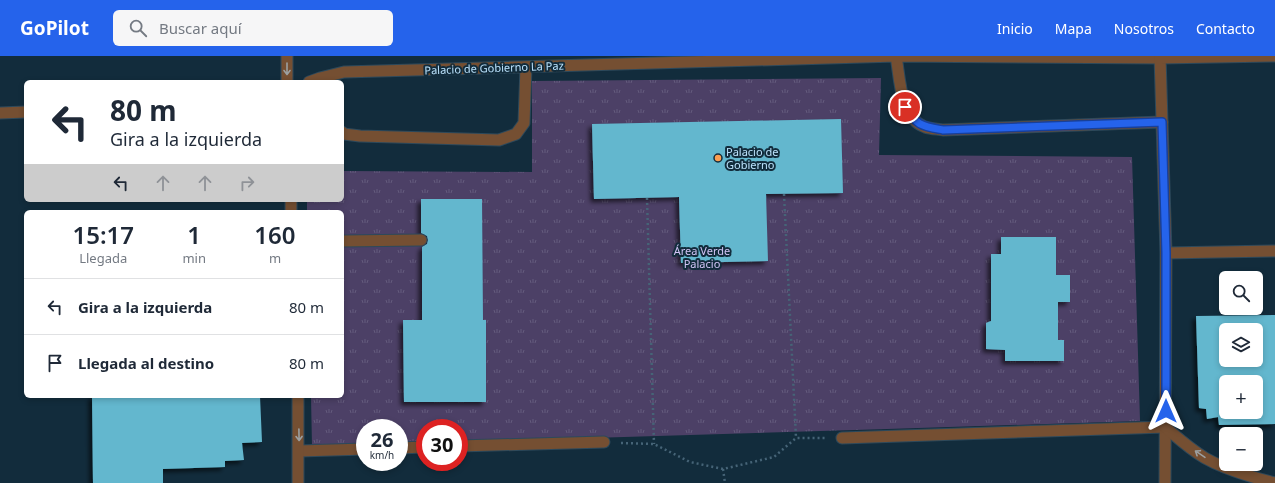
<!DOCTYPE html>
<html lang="es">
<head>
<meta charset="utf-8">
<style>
  :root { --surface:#fff; --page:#f6f6f7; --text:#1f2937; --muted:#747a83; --line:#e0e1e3; --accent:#2563eb }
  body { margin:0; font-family:"Noto Sans",sans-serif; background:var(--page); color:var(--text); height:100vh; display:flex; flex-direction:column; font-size:15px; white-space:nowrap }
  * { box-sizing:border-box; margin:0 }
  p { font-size:13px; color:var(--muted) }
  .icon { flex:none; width:22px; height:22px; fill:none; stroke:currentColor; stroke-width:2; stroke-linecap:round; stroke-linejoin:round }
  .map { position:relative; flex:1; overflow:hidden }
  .sheet { position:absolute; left:24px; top:154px; width:320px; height:188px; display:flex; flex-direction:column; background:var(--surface); border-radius:6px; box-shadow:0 2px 6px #0003 }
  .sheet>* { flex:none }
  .hud { position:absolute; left:24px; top:24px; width:320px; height:122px; border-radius:6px; box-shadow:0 2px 6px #0003; background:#fff; color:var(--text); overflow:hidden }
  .tools { position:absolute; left:1219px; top:215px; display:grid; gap:8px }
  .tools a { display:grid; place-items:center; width:44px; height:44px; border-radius:6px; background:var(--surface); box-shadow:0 2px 6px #0003; font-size:20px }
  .speed { position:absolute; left:356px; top:363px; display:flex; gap:8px; font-size:20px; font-weight:700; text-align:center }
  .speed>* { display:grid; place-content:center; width:52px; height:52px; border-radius:50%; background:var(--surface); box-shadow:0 2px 6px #0003; line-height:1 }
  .speed small { font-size:10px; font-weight:400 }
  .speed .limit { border:6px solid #d22; background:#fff; color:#111 }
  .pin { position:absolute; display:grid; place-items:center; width:34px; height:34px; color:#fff; margin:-17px; border:2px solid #fff; border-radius:50%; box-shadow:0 1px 4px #0007 }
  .me { position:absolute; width:44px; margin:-22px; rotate:0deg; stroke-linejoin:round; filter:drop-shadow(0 0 3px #0008) }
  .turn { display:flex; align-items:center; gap:14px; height:84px; padding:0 20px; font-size:18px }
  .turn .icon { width:52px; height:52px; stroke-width:2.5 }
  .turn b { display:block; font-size:28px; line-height:34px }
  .lanes { display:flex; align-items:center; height:38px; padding:0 20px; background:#0003; justify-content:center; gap:20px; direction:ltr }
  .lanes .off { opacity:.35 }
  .eta { display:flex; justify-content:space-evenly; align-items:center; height:68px; text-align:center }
  .eta b { font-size:24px; font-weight:600; line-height:28px }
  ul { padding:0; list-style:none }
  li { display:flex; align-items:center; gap:12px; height:56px; padding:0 20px; border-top:1px solid var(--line) }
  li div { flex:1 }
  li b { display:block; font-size:15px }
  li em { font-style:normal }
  header { display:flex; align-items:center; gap:24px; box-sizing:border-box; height:56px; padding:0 20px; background:var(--accent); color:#fff }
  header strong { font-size:19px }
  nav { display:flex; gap:22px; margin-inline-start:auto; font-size:14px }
  .search { width:280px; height:36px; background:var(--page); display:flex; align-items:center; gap:10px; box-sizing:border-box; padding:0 14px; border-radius:6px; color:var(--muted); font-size:15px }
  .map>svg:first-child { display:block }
  .grass { fill:url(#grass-tufts) }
  .building { fill:#63b7ce; fill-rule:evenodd; filter:url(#shadow) }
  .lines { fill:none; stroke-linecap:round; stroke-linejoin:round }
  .service-casing { stroke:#2d495b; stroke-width:13 }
  .minor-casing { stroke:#2d495b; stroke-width:13 }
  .tertiary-casing { stroke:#2d495b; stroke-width:13 }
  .path { stroke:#466477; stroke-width:2.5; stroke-dasharray:2 3; stroke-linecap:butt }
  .service { stroke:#754f32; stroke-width:11 }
  .minor { stroke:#754f32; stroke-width:11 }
  .tertiary { stroke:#754f32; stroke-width:11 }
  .oneway { stroke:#9ca0a1 }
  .route-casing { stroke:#184099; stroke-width:10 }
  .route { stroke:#2563eb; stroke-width:7 }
  .poi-dot { fill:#fb9e51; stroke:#122c3c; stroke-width:1.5 }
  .labels { text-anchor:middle; stroke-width:4; stroke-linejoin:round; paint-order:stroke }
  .street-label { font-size:11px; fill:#bbe2fc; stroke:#122c3c }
  .poi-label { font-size:11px; fill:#bbe2fc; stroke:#122c3c; text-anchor:start }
  .park-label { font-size:11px; fill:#d2c4f6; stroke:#122c3c }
</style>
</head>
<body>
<header>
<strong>GoPilot</strong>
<div class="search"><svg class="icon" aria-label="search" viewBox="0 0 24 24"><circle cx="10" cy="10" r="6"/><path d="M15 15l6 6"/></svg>Buscar aquí</div>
<nav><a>Inicio</a><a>Mapa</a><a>Nosotros</a><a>Contacto</a></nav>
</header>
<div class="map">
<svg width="1275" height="427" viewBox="0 0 1275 427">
  <defs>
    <pattern id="grass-tufts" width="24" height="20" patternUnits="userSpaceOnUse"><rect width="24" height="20" fill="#4c4066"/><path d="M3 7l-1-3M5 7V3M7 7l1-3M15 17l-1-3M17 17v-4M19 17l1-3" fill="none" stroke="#645b7d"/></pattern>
    <filter id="shadow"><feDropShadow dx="-3.5" dy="3.5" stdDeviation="2" flood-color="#0009"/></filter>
  </defs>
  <rect width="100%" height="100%" fill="#122c3c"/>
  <!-- grass -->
  <path class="grass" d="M881 22 879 99 1132 101 1140 365 887 373 459 386V372H425V387H399V372H365V388L312 390 311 340H342V156H307V144H342V115L532 116V25Z"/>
  <!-- building -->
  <path class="building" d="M841 63 843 137 766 138 768 205 681 207 679 141 594 143 592 68Z
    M421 143H482L483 264H486V346H404L403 264H422V191L427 188 428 184 427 180 421 177Z
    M1001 181H1056V219H1070V246H1058V284H1064V305H1005V294L986 293V267L991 265V198H1001Z
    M1275 259V368L1219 369 1218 361 1207 363 1206 353 1199 352 1196 260ZM1226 274H1256V304H1226ZM1226 326H1256V356H1226Z
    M92 340H260L262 386 242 387 244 404 225 405V411L163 413V427H93Z"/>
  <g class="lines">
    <defs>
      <path id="service" d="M896 0C900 23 900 62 925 71 931 73 938 73 943 74L1162 66
        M309 26 320 22 344 16 896 0 1160 2
        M342 76 344 78 360 80 499 84 516 78 524 67 526 11
        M342 185 421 184
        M842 382 1165 371
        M459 390 604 386
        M399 392 425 391
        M299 395 365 393"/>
      <path id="minor" d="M287 0V26
        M1160 0 1166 197 1165 427
        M1160 2 1275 0
        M0 57 26 56
        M291 144V156
        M1166 197 1275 195
        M298 340V427"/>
      <path id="tertiary" d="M1165 371C1178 382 1190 393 1205 402 1226 414 1251 421 1275 427"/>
    </defs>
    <!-- service casing -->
    <use href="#service" class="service-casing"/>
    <!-- minor casing -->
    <use href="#minor" class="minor-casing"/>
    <!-- tertiary casing -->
    <use href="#tertiary" class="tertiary-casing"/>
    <!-- path -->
    <path class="path" d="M784 138 796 382
      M647 142 654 388
      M621 387 654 388 690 406 723 413 774 401 796 382H826
      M723 413 725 427"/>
    <!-- service -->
    <use href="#service" class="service"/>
    <!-- minor -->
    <use href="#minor" class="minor"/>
    <!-- tertiary -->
    <use href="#tertiary" class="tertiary"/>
  </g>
  <!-- one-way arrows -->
  <defs><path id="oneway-shaft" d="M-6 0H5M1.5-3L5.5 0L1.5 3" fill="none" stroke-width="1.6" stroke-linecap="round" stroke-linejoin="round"/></defs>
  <g class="oneway">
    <use href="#oneway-shaft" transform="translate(287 13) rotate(90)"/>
    <use href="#oneway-shaft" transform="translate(299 379) rotate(89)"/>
    <use href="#oneway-shaft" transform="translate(1200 398) rotate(-146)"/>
  </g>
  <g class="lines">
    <defs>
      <path id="route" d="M905 51C917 70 922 70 943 74L1162 66 1166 197V355"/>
    </defs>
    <!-- route casing -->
    <use href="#route" class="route-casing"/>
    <!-- route -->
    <use href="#route" class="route"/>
  </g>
  <!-- markers -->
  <circle class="poi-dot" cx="718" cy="102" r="4"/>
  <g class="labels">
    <!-- street labels -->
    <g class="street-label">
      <text transform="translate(494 12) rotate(-2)" y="4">Palacio de Gobierno La Paz</text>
    </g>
    <!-- poi labels -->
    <g class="poi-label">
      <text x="726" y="100">Palacio de<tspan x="726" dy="13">Gobierno</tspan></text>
    </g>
    <!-- park labels -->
    <g class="park-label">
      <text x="702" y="199">Área Verde<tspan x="702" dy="13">Palacio</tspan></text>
    </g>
  </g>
</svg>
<div class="tools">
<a><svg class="icon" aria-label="search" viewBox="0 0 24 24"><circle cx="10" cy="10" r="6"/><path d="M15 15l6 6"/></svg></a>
<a><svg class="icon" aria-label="layers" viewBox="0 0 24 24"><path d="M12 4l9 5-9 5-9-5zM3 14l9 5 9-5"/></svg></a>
<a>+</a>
<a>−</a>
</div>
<div class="speed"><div>26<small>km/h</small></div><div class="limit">30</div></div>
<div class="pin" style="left:905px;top:51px;background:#d93025"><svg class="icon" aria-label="arrive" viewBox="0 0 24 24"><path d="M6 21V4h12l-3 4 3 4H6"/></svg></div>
<svg class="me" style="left:1166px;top:355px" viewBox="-20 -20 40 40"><path d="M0-17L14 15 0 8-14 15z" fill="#2563eb" stroke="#fff" stroke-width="4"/></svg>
<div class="hud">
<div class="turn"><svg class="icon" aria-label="left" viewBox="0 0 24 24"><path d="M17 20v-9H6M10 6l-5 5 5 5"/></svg><div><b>80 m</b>Gira a la izquierda</div></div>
<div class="lanes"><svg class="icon" aria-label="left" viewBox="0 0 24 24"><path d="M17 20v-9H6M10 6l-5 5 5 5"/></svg><svg class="icon off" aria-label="ahead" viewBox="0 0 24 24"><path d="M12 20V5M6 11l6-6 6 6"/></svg><svg class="icon off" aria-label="ahead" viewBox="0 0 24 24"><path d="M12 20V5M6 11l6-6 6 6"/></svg><svg class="icon off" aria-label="right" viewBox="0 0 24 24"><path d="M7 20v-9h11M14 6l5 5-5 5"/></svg></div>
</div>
<section class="sheet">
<div class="eta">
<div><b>15:17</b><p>Llegada</p></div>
<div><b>1</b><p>min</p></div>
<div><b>160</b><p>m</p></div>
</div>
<ul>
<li><svg class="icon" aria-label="left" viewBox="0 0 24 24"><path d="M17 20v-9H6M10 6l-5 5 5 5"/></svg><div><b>Gira a la izquierda</b></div><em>80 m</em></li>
<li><svg class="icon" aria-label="arrive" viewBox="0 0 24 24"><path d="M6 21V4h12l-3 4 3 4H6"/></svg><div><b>Llegada al destino</b></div><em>80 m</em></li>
</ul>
</section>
</div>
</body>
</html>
